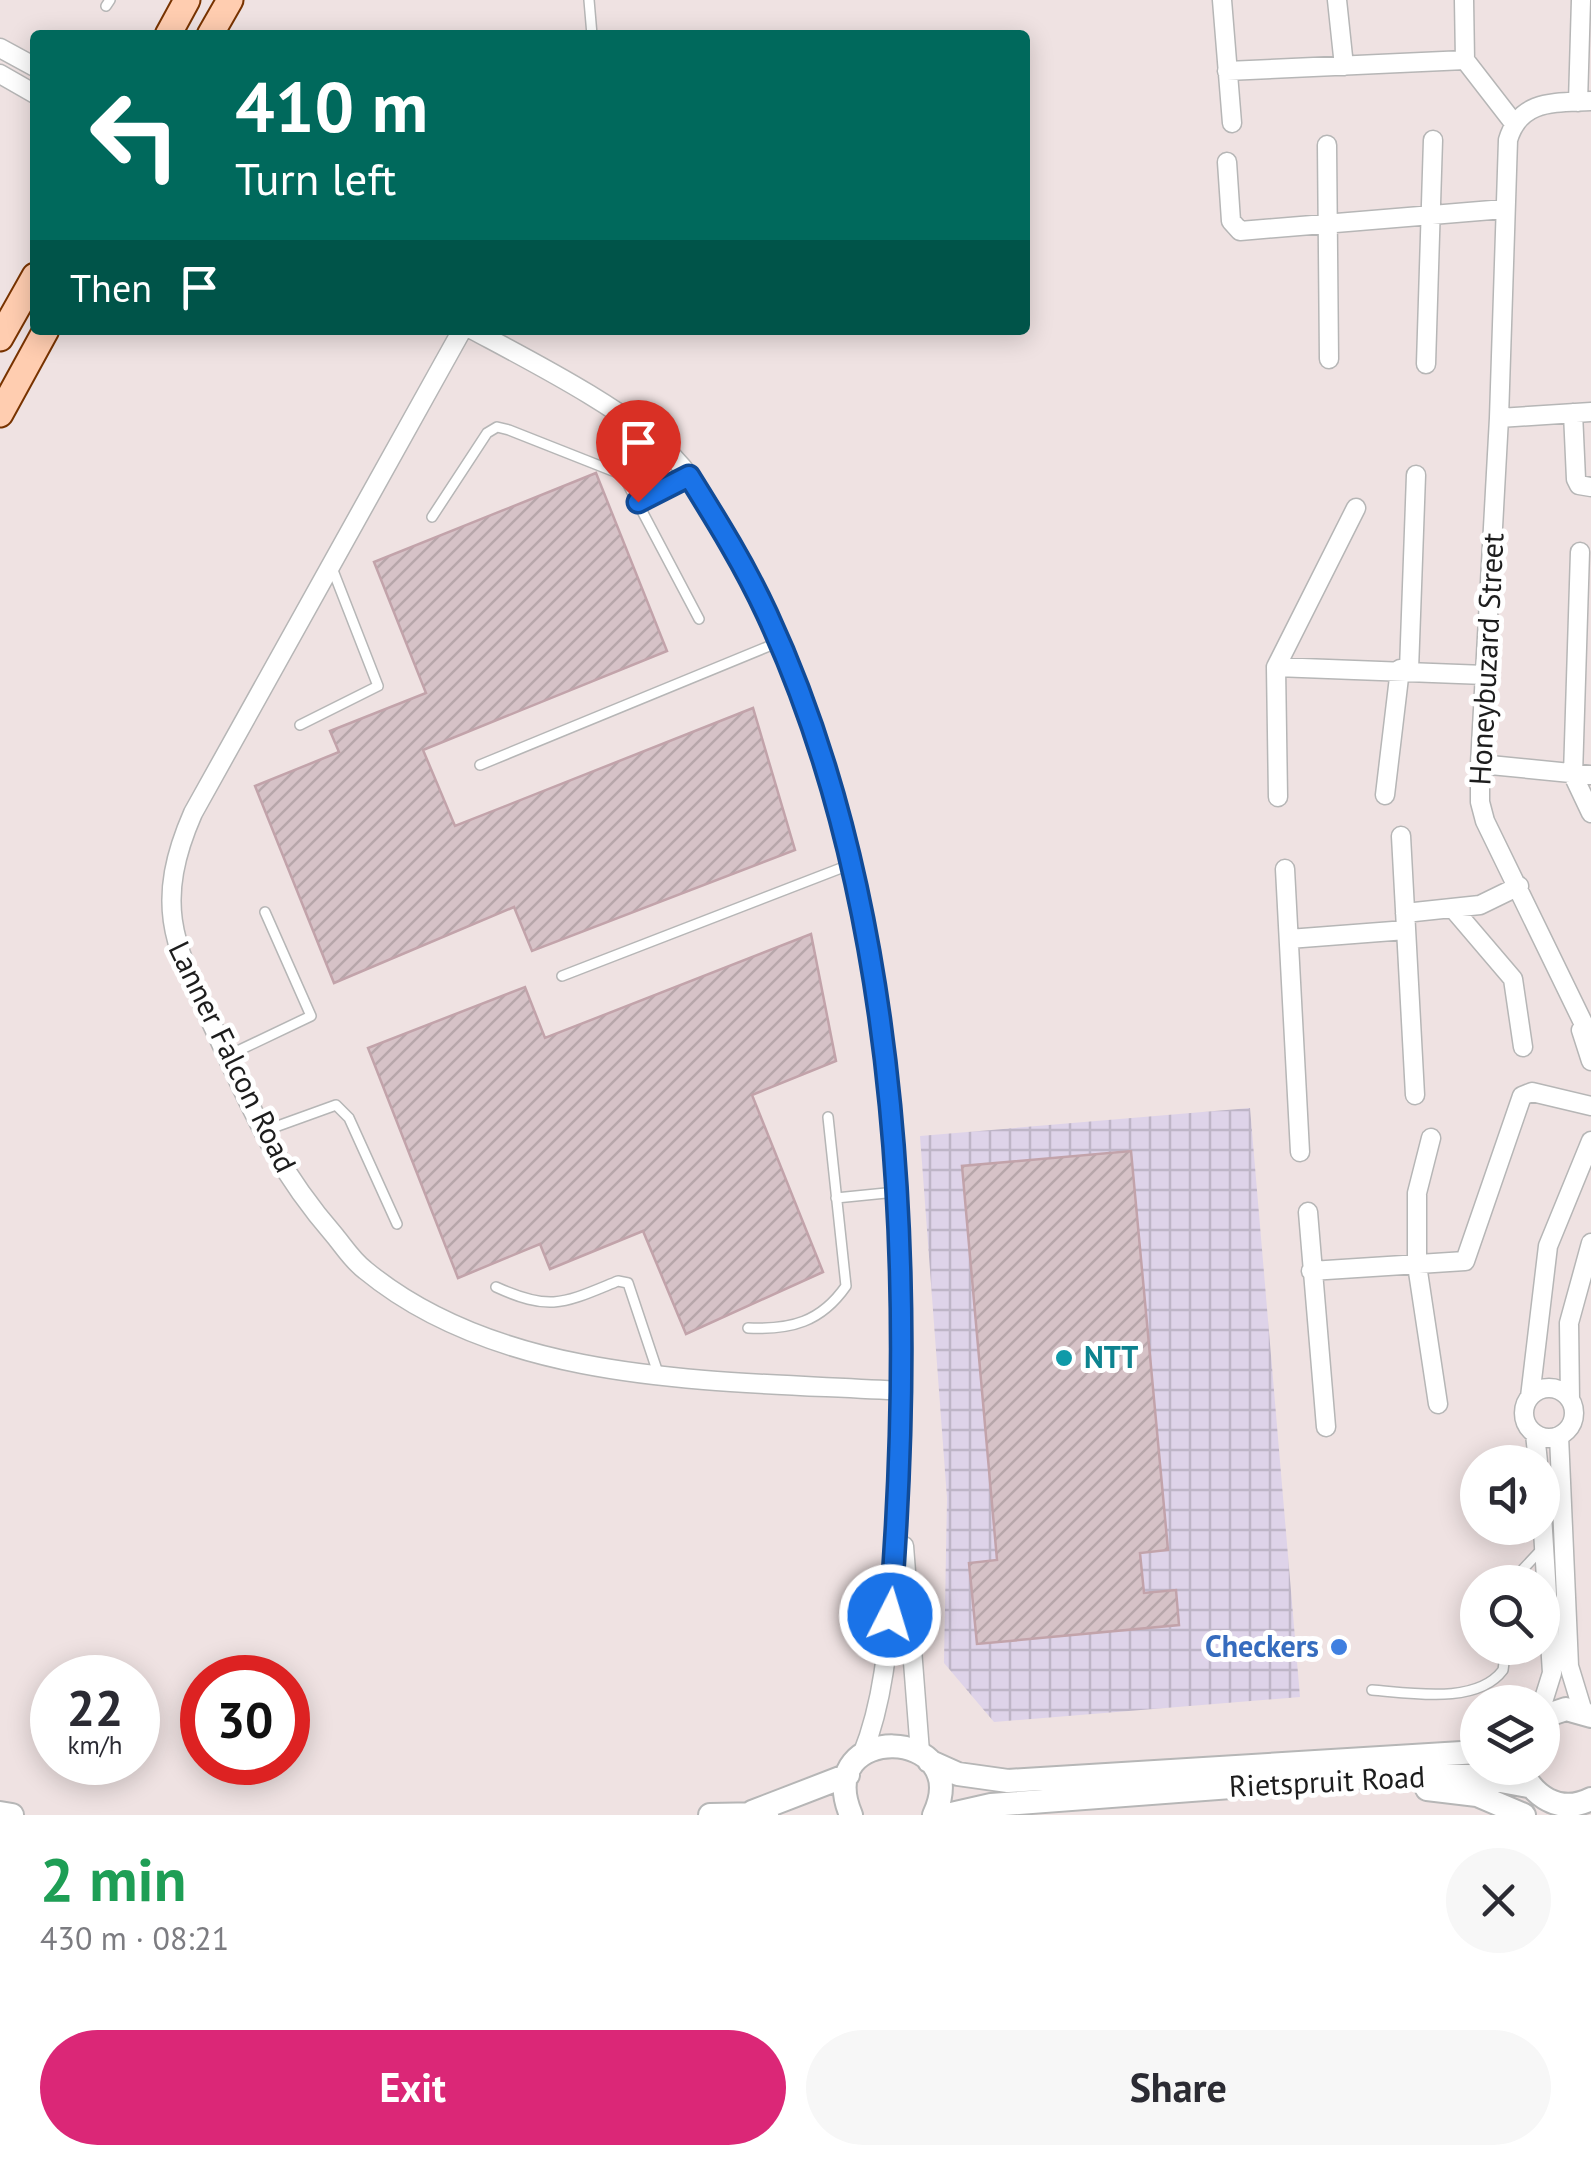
<!DOCTYPE html>
<html lang="en">
<head>
<meta charset="utf-8">
<style>
  :root { --surface:#fff; --page:#f7f7f7; --text:#2b2b33; --muted:#7c7c81; --accent:#db2777 }
  body { margin:0; font-family:"PT Sans",sans-serif; background:var(--page); color:var(--text); height:100vh; display:flex; flex-direction:column; font-size:38px; white-space:nowrap }
  * { box-sizing:border-box; margin:0 }
  p { font-size:32px; color:var(--muted) }
  .icon { flex:none; width:55px; height:55px; fill:none; stroke:currentColor; stroke-width:2; stroke-linecap:round; stroke-linejoin:round }
  .map { position:relative; height:1815px; overflow:hidden }
  .details { display:flex; flex-direction:column; background:var(--surface); flex:1 }
  .details>* { flex:none }
  .guide { position:absolute; left:30px; top:30px; width:1000px; height:305px; border-radius:10px; box-shadow:0 5px 25px #0003; background:#00695c; color:#fff; overflow:hidden }
  .buttons { position:absolute; left:1460px; top:1445px; display:grid; gap:20px }
  .buttons a { display:grid; place-items:center; width:100px; height:100px; border-radius:50%; background:var(--surface); box-shadow:0 5px 25px #0003; font-size:50px }
  .speed { position:absolute; left:30px; top:1655px; display:flex; gap:20px; font-size:50px; font-weight:700; text-align:center }
  .speed>* { display:grid; place-content:center; width:130px; height:130px; border-radius:50%; background:var(--surface); box-shadow:0 5px 25px #0003; line-height:1 }
  .speed small { font-size:25px; font-weight:400 }
  .speed .limit { border:15px solid #d22; background:#fff; color:#111 }
  .pin { position:absolute; display:grid; place-items:center; width:85px; height:85px; color:#fff; margin:-102px -42px; border-radius:50% 50% 50% 0; rotate:-45deg; box-shadow:0 0 10px #0007 }
  .pin .icon { rotate:45deg }
  .me { position:absolute; width:110px; margin:-55px; rotate:5deg; stroke-linejoin:round; filter:drop-shadow(0 0 8px #0008) }
  .turn { display:flex; align-items:center; gap:35px; height:210px; padding:0 40px; font-size:45px }
  .turn .icon { width:130px; height:130px; stroke-width:2.5 }
  .turn b { display:block; font-size:70px; line-height:85px }
  .then { display:flex; align-items:center; height:95px; padding:0 40px; background:#0003; gap:20px; font-size:38px }
  .round { display:grid; place-items:center; flex:none; width:105px; height:105px; border-radius:52px; background:var(--page) }
  .summary { display:flex; align-items:center; justify-content:space-between; height:170px; padding:0 40px }
  h1 { font-size:60px; font-weight:600; line-height:75px; color:#1e9e55 }
  .cta { display:flex; gap:20px; margin-top:auto; padding:20px 40px }
  .cta a { flex:1; height:115px; border-radius:60px; background:var(--accent); color:#fff; font-size:40px; font-weight:600; line-height:115px; text-align:center }
  .cta a+a { background:var(--page); color:var(--text) }
  .map>svg:first-child { display:block }
  .industrial { fill:url(#industrial-grid) }
  .building { fill:url(#building-hatch); stroke:#c2a3aa; stroke-width:2.5 }
  .lines { fill:none; stroke-linecap:round; stroke-linejoin:round }
  .service-casing { stroke:#b6b6b6; stroke-width:12 }
  .minor-casing { stroke:#b6b6b6; stroke-width:21 }
  .tertiary-casing { stroke:#b6b6b6; stroke-width:26 }
  .secondary-casing { stroke:#783300; stroke-width:29 }
  .service { stroke:#fff; stroke-width:9 }
  .minor { stroke:#fff; stroke-width:18 }
  .tertiary { stroke:#fff; stroke-width:22 }
  .secondary { stroke:#ffcdb0; stroke-width:25 }
  .route-casing { stroke:#114b97; stroke-width:25 }
  .route { stroke:#1a73e8; stroke-width:18 }
  .culture-dot { fill:#0f9aa8; stroke:#fff; stroke-width:4 }
  .shop-dot { fill:#3f7fe0; stroke:#fff; stroke-width:4 }
  .labels { text-anchor:middle; stroke-width:10; stroke-linejoin:round; paint-order:stroke }
  .street-label { font-size:30px; fill:#1d1d1d; stroke:#fff }
  .culture-label { font-size:30px; font-weight:bold; fill:#0d838f; stroke:#fff; text-anchor:start }
  .shop-label { font-size:30px; font-weight:bold; fill:#366cbe; stroke:#fff; text-anchor:end }
</style>
</head>
<body>
<div class="map">
<svg width="1591" height="1815" viewBox="0 0 1591 1815">
  <defs>
    <pattern id="industrial-grid" width="8" height="8" patternUnits="userSpaceOnUse" patternTransform="scale(2.5)"><rect width="8" height="8" fill="#ded3e9"/><path d="M0 4h8M4 0v8" fill="none" stroke="#beb5c7"/></pattern>
    <pattern id="building-hatch" width="6" height="6" patternUnits="userSpaceOnUse" patternTransform="scale(2.5)"><rect width="6" height="6" fill="#d6c2c7"/><path d="M-1 1l2-2M0 6l6-6M5 7l2-2" fill="none" stroke="#b7a6aa"/></pattern>
  </defs>
  <rect width="100%" height="100%" fill="#efe2e2"/>
  <!-- industrial -->
  <path class="industrial" d="M1250 1108 1300 1697 994 1722 944 1663 947 1498 920 1136Z"/>
  <!-- building -->
  <path class="building" d="M596 473 667 651 423 750 455 826 753 708 795 850 532 951 514 907 334 983 255 786 339 752 330 731 426 693 374 562Z
    M811 934 836 1061 752 1095 823 1272 686 1334 643 1231 550 1269 540 1244 458 1278 368 1048 525 987 545 1038Z
    M1131 1151 1168 1550 1140 1553 1144 1593 1176 1590 1179 1625 977 1644 969 1563 997 1560 962 1166Z"/>
  <g class="lines">
    <defs>
      <path id="service" d="M589 0 592 35
        M106 6 110 0
        M637 502 689 476
        M432 517 487 433 497 427 509 430 623 475 699 619
        M300 725 378 686 332 568
        M480 765 779 642
        M562 976 849 865
        M227 1056 311 1016 265 912
        M264 1131 336 1105 349 1118 397 1224
        M836 1198 896 1192
        M496 1287C551 1312 564 1303 618 1281L628 1283 658 1373
        M748 1328C791 1330 821 1322 846 1286L828 1117
        M1511 1582 1539 1552
        M1372 1690C1411 1693 1477 1705 1503 1670L1506 1648"/>
      <path id="minor" d="M1222 0 1232 123
        M1337 0 1344 66
        M1464 0 1465 60
        M0 48 35 67
        M1227 71 1465 60 1513 122
        M0 74 35 94
        M1591 101C1555 103 1520 99 1508 140L1499 418 1480 764V802L1485 821 1591 1039
        M1578 102 1581 0
        M1327 145 1329 359
        M1227 162 1231 221 1240 231 1504 209
        M462 330 193 813C148 916 181 955 223 1048 257 1122 281 1174 335 1236 344 1247 353 1261 365 1270 508 1388 725 1380 902 1391
        M473 330C529 360 633 413 674 458 701 486 720 525 738 558 890 830 920 1246 895 1552 889 1620 888 1691 862 1755
        M1426 364 1433 140
        M1573 413 1576 479 1579 485 1591 487
        M1499 418 1591 412
        M1580 552 1573 775 1591 813
        M1276 667 1356 508
        M1409 670 1416 475
        M1480 764 1591 775
        M1385 795 1400 669
        M1278 797 1276 667 1485 675
        M1401 836 1415 1095
        M1285 869 1300 1152
        M1455 911 1513 979 1523 1047
        M1405 913 1480 905 1519 886
        M1289 939 1406 930
        M1581 1030 1591 1061
        M1431 1138 1417 1193V1265L1438 1404
        M1308 1212 1326 1427
        M1311 1271 1465 1261 1522 1096 1532 1092 1591 1106
        M1524 1413a25 25 0 1 1 50 0a25 25 0 1 1-50 0Z
        M1530 1397 1548 1246 1591 1141
        M1570 1400 1569 1323 1591 1243
        M1535 1434 1538 1462
        M1559 1436 1569 1666 1583 1712
        M1542 1515 1552 1673 1542 1705
        M904 1546 920 1752"/>
      <path id="tertiary" d="M1542 1717 1566 1709 1591 1716
        M929 1761 958 1774 1008 1781 1478 1752
        M1520 1768C1533 1796 1559 1815 1591 1799
        M1427 1789 1477 1795 1524 1815
        M752 1812 848 1775
        M0 1813 12 1815
        M710 1815 767 1814
        M851 1815C811 1721 976 1726 934 1815
        M947 1815 991 1805 1379 1776H1474L1528 1786"/>
      <path id="secondary" d="M168 35 187 0
        M210 35 230 0
        M0 338 35 276
        M0 414 46 330"/>
    </defs>
    <!-- service casing -->
    <use href="#service" class="service-casing"/>
    <!-- minor casing -->
    <use href="#minor" class="minor-casing"/>
    <!-- tertiary casing -->
    <use href="#tertiary" class="tertiary-casing"/>
    <!-- secondary casing -->
    <use href="#secondary" class="secondary-casing"/>
    <!-- service -->
    <use href="#service" class="service"/>
    <!-- minor -->
    <use href="#minor" class="minor"/>
    <!-- tertiary -->
    <use href="#tertiary" class="tertiary"/>
    <!-- secondary -->
    <use href="#secondary" class="secondary"/>
  </g>
  <g class="lines">
    <defs>
      <path id="route" d="M638 502 689 476C717 521 745 566 767 614 905 912 916 1293 890 1615"/>
    </defs>
    <!-- route casing -->
    <use href="#route" class="route-casing"/>
    <!-- route -->
    <use href="#route" class="route"/>
  </g>
  <!-- markers -->
  <circle class="culture-dot" cx="1064" cy="1358" r="10"/>
  <circle class="shop-dot" cx="1339" cy="1647" r="10"/>
  <g class="labels">
    <!-- street labels -->
    <g class="street-label">
      <text transform="translate(1487 659) rotate(-87)" y="10">Honeybuzard Street</text>
      <text transform="translate(232 1057) rotate(64)" y="10">Lanner Falcon Road</text>
      <text transform="translate(1327 1782) rotate(-3)" y="10">Rietspruit Road</text>
    </g>
    <!-- culture labels -->
    <g class="culture-label">
      <text x="1084" y="1368">NTT</text>
    </g>
    <!-- shop labels -->
    <g class="shop-label">
      <text x="1319" y="1657">Checkers</text>
    </g>
  </g>
</svg>
<div class="buttons">
<a><svg class="icon" aria-label="sound" viewBox="0 0 24 24"><path d="M4 9h4l5-4v14l-5-4H4zM17 9q2 3 0 6"/></svg></a>
<a><svg class="icon" aria-label="search" viewBox="0 0 24 24"><circle cx="10" cy="10" r="6"/><path d="M15 15l6 6"/></svg></a>
<a><svg class="icon" aria-label="layers" viewBox="0 0 24 24"><path d="M12 4l9 5-9 5-9-5zM3 14l9 5 9-5"/></svg></a>
</div>
<div class="speed"><div>22<small>km/h</small></div><div class="limit">30</div></div>
<div class="pin" style="left:638px;top:502px;background:#d93025"><svg class="icon" aria-label="arrive" viewBox="0 0 24 24"><path d="M6 21V4h12l-3 4 3 4H6"/></svg></div>
<svg class="me" style="left:890px;top:1615px" viewBox="-20 -20 40 40"><circle r="17" fill="#1a73e8" stroke="#fff" stroke-width="3"/><path d="M0-11L8 9 0 5-8 9z" fill="#fff"/></svg>
<div class="guide">
<div class="turn"><svg class="icon" aria-label="left" viewBox="0 0 24 24"><path d="M17 20v-9H6M10 6l-5 5 5 5"/></svg><div><b>410 m</b>Turn left</div></div>
<div class="then">Then<svg class="icon" aria-label="arrive" viewBox="0 0 24 24"><path d="M6 21V4h12l-3 4 3 4H6"/></svg></div>
</div>
</div>
<section class="details">
<div class="summary"><div><h1>2 min</h1><p>430 m · 08:21</p></div><a class="round"><svg class="icon" aria-label="close" viewBox="0 0 24 24"><path d="M6 6l12 12M18 6L6 18"/></svg></a></div>
<div class="cta"><a>Exit</a><a>Share</a></div>
</section>
</body>
</html>
